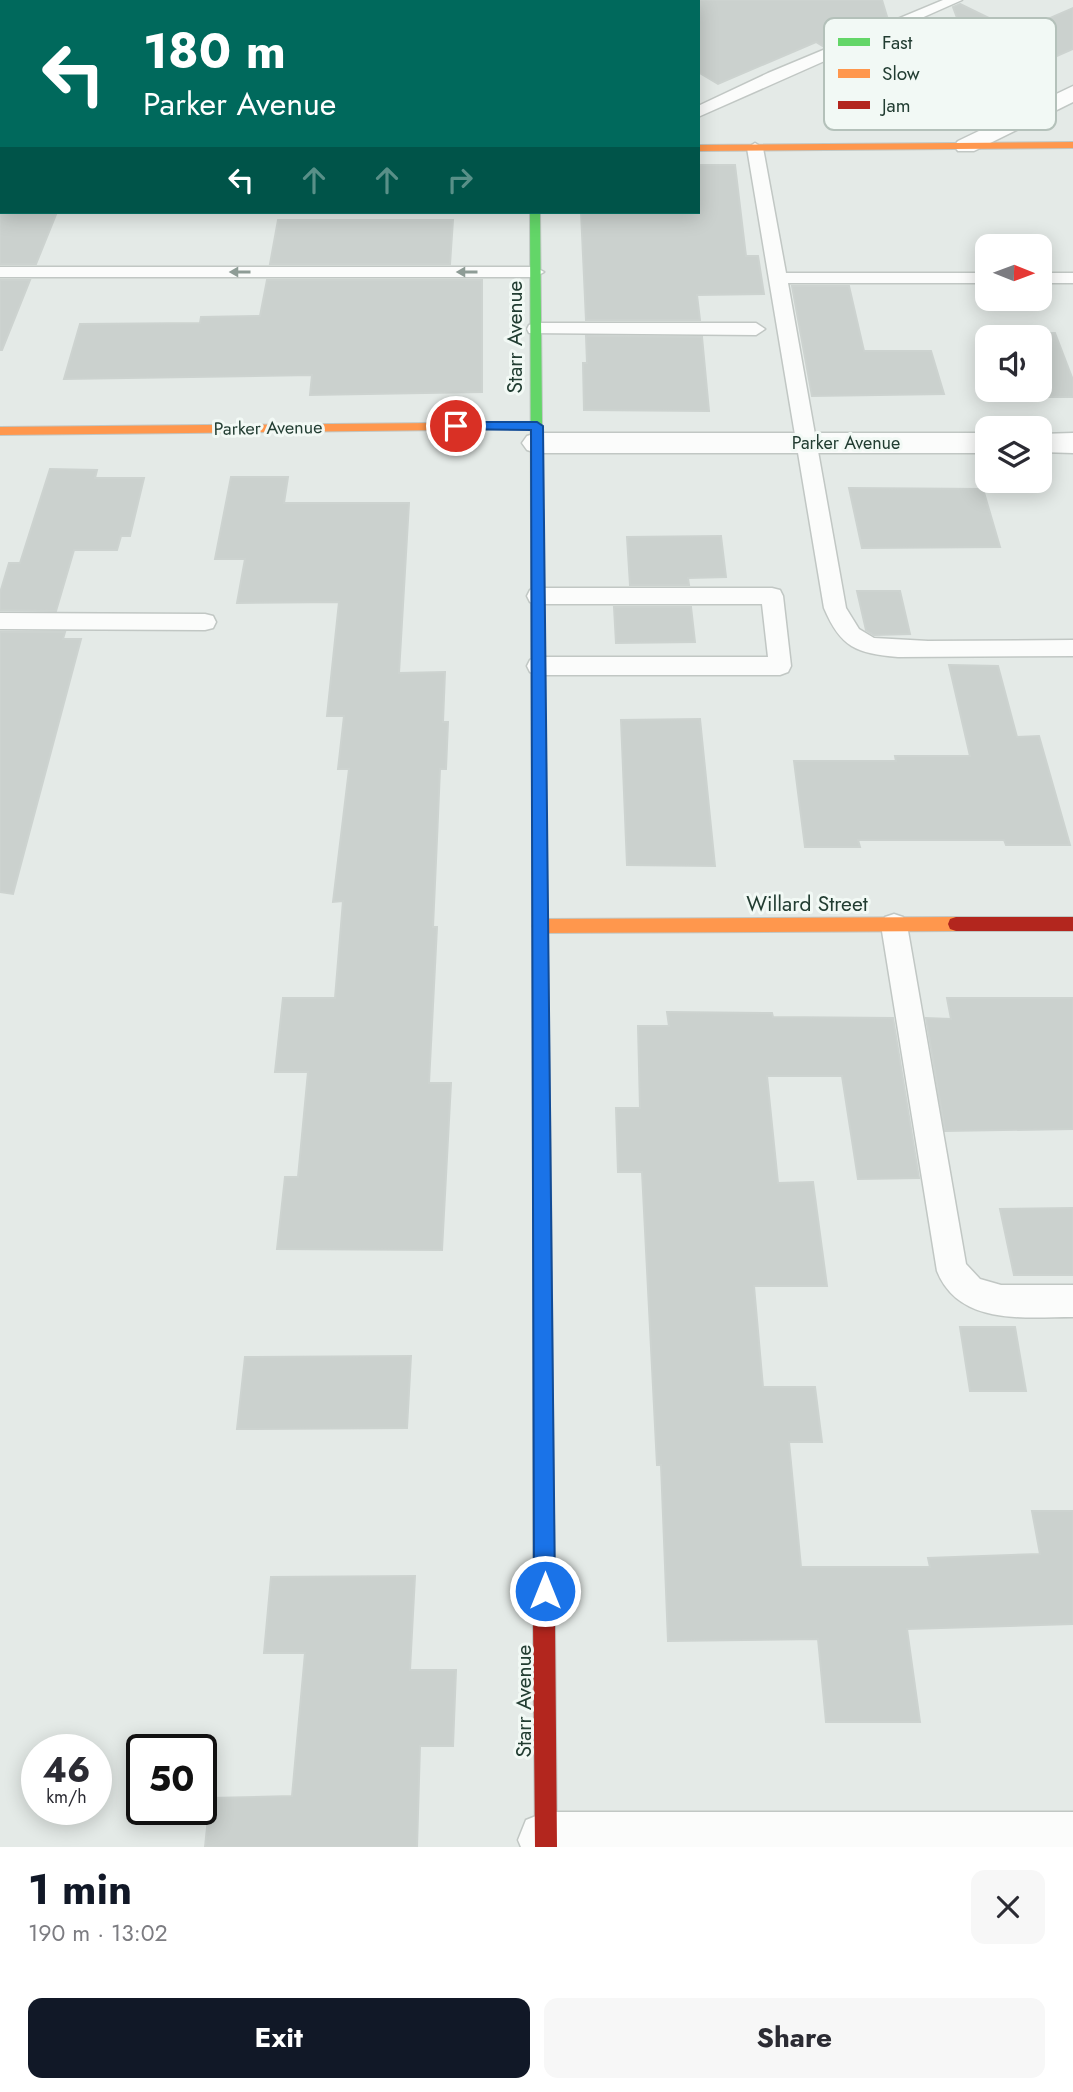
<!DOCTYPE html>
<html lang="en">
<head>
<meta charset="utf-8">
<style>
  :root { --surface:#fff; --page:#f7f7f7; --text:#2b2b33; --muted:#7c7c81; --accent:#111827 }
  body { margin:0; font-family:Jost,sans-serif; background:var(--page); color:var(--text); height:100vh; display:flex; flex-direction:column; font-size:26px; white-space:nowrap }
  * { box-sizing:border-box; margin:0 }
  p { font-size:23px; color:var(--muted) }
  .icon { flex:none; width:38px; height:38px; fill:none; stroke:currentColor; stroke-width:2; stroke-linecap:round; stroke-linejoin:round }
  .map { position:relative; height:1847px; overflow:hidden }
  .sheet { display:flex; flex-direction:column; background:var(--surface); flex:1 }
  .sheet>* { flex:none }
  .hud { position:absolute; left:0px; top:0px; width:700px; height:214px; box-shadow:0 4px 18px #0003; background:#00695c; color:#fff; overflow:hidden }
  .needle { width:46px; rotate:91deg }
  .tools { position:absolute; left:975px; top:234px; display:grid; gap:14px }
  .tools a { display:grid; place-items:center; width:77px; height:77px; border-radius:14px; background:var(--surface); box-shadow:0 4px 18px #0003; font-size:35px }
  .speed { position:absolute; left:21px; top:1734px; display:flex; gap:14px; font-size:35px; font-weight:700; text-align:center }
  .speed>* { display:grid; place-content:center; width:91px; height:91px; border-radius:50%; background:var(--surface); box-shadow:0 4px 18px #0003; line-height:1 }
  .speed small { font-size:18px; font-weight:400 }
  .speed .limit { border:4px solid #111; border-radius:10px; background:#fff; color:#111 }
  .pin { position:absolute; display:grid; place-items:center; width:60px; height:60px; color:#fff; margin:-30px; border:4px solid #fff; border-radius:50%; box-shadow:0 2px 7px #0007 }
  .me { position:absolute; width:77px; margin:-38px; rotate:0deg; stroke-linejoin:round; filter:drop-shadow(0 0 5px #0008) }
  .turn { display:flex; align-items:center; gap:24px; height:147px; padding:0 28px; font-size:32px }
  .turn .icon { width:91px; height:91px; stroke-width:2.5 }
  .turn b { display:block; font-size:49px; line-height:60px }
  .lanes { display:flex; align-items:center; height:66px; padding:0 28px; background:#0003; justify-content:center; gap:35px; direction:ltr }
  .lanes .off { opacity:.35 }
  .round { display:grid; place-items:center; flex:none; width:74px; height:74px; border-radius:14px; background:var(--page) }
  .overview { display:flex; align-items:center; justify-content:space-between; height:119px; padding:0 28px }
  h1 { font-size:42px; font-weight:700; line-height:52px; color:var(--accent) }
  .primary-button { display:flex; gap:14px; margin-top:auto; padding:14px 28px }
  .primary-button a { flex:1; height:80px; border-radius:14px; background:var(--accent); color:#fff; font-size:28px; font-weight:700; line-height:80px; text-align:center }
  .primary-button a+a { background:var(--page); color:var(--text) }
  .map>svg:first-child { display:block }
  .building { fill:#cbd1ce; stroke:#cdd3d0; stroke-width:2 }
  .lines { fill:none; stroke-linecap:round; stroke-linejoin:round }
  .lane-casing { stroke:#c1c7c4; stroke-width:3 }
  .street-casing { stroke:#c1c7c4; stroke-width:3 }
  .fast-casing { stroke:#c0c7c4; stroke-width:2 }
  .slow-casing { stroke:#c0c7c4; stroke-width:2 }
  .jam-casing { stroke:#c0c7c4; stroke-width:2 }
  .lane { fill:#fbfcfb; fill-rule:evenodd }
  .street { fill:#fbfcfb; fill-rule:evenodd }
  .fast { fill:#63d668; fill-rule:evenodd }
  .slow { fill:#ff974d; fill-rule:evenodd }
  .jam { fill:#b3261e; fill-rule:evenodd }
  .oneway { fill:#8e9c96 }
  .route { fill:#1a73e8; stroke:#114b97; stroke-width:2 }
  .labels { text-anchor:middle; stroke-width:6; stroke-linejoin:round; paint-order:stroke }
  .far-street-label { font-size:18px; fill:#223d32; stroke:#f2f9f5 }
  .street-label { font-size:21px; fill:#223d32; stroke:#f2f9f5 }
  .key { fill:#f2f9f5; stroke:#b4c1ba; stroke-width:2 }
  .key-label { font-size:19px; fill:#223d32 }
</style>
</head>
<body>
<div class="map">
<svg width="1073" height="1847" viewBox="0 0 1073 1847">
  <rect width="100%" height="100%" fill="#e4eae7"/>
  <!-- building -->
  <path class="building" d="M698 0H882L888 20 824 47 816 42 718 84 698 72Z
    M960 4 1018 32 1073 8V49L1000 81 996 79 982 85 953 7Z
    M698 165H735L746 256H758L764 294 697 295 700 320H586L581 212H698Z
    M0 212H57L36 264H0Z
    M278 220H453L450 264H270Z
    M0 280H30L2 350H0Z
    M267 280H482V392L310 395 312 375 64 379 80 324 200 323 201 317 260 316Z
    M792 286H849L864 351H931L944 394 812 396Z
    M1055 333 1073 380V397H1028L1026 390H1040V338H1008L1006 334Z
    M586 336 702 337 709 411 584 410 583 363H587Z
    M50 469 97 470 95 478H144L130 536H121L117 550H74L56 611 0 610V593L9 563H20Z
    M231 477H288L284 503H409L399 673 445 672 443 722H448L446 769H440L437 839 433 927H437L429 1083H451L442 1250 277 1249 285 1177H298L308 1072H275L283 998H335L343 901 333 902 349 769H338L344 716H327L339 602 237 603 245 559H215Z
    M849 488 983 489 1000 547 862 548Z
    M721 536 726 577 688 578 689 585H630L627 537Z
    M857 591H900L910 634 874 635 866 630Z
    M614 607H691L695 642 616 643Z
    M0 632H65L63 639H81L13 894 0 892Z
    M949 665 998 666 1017 737 1039 736 1070 845H1006L1004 840H858L860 847H805L794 761H896L895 756H970Z
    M700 719 715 866 627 865 621 720Z
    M947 998H1073V1129L945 1131 926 1018 951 1019Z
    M667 1012 772 1013 773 1017 893 1018 919 1178 858 1179 842 1076H767L778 1183 813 1182 827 1286H754L763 1387H815L822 1442H789L801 1567H930L928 1558 1040 1554 1032 1511H1073V1624L907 1629 920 1722H826L818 1639 668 1641 661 1465H657L642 1172H618L616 1108H640L638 1026H669Z
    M1073 1208V1275H1014L1000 1209Z
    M960 1327H1015L1026 1391H970Z
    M411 1356 407 1428 237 1429 245 1357Z
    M415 1576 410 1670H456L453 1746H420L417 1847H205L210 1798 292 1796 305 1653H264L271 1577Z"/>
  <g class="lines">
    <defs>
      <path id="lane" d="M336 0H350V2H336Z
        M943 0H962L698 117V106L768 73Z
        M755 143 763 148 786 273H987V283H788L846 608 859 629 874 638 928 641 1073 640V656L898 657C856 653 841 648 824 608L747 148Z
        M0 267H535L544 272 535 277H0Z
        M1040 273H1073V283H1040Z
        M536 323H756L765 329 756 335 529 333 527 329 529 325Z
        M538 588H772L780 590 783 596 791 666 788 672 780 675H538L530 672 527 666 530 660 538 657H768L762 604H538L530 602 527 596 530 590Z
        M0 613 205 614 213 616 216 622 213 628 205 630 0 629Z
        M894 914 903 917 907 925 966 1264 980 1279 1001 1285H1073V1317C1024 1317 959 1326 937 1271L881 925 885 917Z"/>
      <path id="street" d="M127 0H147V2H127Z
        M623 0H647L622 2Z
        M1073 86V102L974 151H958L954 146 958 141Z
        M537 433H987V453H537L527 450 522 443 527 436Z
        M1073 433V453L1040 452V434Z
        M546 1812H1073V1847H521L518 1840 526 1820Z"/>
      <path id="fast" d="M530 212H540L543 523 537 527 531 523Z
        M542 1173 548 1176 551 1182 555 1621 551 1628 544 1632 537 1628 533 1621V1182L536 1176Z"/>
      <path id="slow" d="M532 0H540V2H532Z
        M1073 142V148L698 151V145Z
        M537 422 541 423V429L0 435V427Z
        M537 519 543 523 546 800 539 806 532 800 531 523Z
        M956 917 962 919 964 924 962 929 956 931 540 933 534 931 532 926 534 921 540 919Z"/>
      <path id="jam" d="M0 148H2V154H0Z
        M539 794 546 800 551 1182 548 1188 542 1191 536 1188 533 1182 532 800Z
        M956 917H1073V931H956L950 929 948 924 950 919Z
        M544 1610 551 1614 555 1621 557 1847H535L533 1621 537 1614Z"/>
    </defs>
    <!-- lane casing -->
    <use href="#lane" class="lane-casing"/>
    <!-- street casing -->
    <use href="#street" class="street-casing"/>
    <!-- fast casing -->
    <use href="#fast" class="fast-casing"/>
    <!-- slow casing -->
    <use href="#slow" class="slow-casing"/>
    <!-- jam casing -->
    <use href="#jam" class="jam-casing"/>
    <!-- lane -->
    <use href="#lane" class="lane"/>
    <!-- street -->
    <use href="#street" class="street"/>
    <!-- fast -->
    <use href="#fast" class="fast"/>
    <!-- slow -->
    <use href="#slow" class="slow"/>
    <!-- jam -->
    <use href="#jam" class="jam"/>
  </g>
  <!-- one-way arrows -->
  <defs><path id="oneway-solid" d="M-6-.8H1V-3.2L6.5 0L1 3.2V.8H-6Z" transform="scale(1.75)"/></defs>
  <g class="oneway">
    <use href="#oneway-solid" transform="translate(240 272) rotate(180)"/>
    <use href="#oneway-solid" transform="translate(467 272) rotate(180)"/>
  </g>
  <!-- route -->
  <path class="route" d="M456 422H537L543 426 555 1591 552 1598 545 1601 537 1598 534 1591 531 430 452 429 450 426Z"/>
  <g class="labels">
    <!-- far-street labels -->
    <g class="far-street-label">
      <text transform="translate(268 428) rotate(-1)" y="6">Parker Avenue</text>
      <text x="846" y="449">Parker Avenue</text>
    </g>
    <!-- street labels -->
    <g class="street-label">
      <text transform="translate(515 337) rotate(-90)" y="7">Starr Avenue</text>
      <text x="807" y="911">Willard Street</text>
      <text transform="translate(524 1701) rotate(-90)" y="7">Starr Avenue</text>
    </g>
  </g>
  <!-- legend -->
  <rect x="824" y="18" width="232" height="112" rx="10" class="key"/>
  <rect x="838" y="38" width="32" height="8" fill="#63d668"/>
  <rect x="838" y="69" width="32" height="9" fill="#ff974d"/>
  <rect x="838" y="101" width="32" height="8" fill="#b3261e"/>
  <g class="key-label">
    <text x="882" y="49">Fast</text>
    <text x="882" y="80">Slow</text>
    <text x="882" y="112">Jam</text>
  </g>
</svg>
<div class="tools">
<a><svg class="needle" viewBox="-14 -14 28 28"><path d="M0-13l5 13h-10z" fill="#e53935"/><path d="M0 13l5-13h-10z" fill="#7c7c81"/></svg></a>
<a><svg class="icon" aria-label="sound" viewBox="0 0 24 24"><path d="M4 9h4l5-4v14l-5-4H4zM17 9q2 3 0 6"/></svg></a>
<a><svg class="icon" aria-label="layers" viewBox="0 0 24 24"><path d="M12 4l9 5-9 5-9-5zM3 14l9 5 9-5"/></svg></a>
</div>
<div class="speed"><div>46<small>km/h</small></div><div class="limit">50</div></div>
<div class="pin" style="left:456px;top:426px;background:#d93025"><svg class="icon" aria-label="arrive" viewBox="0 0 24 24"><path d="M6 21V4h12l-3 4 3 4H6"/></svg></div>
<svg class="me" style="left:545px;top:1591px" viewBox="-20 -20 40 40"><circle r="17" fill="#1a73e8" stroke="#fff" stroke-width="3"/><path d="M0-11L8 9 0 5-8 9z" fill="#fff"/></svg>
<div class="hud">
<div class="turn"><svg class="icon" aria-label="left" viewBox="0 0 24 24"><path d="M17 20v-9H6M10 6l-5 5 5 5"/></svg><div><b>180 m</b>Parker Avenue</div></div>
<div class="lanes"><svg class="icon" aria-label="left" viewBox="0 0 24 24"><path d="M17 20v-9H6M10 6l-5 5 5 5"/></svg><svg class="icon off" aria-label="ahead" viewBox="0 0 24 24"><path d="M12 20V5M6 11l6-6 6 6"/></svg><svg class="icon off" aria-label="ahead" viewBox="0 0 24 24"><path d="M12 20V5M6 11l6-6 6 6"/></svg><svg class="icon off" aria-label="right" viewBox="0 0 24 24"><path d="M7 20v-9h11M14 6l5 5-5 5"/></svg></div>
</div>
</div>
<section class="sheet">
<div class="overview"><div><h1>1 min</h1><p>190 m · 13:02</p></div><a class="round"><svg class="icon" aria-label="close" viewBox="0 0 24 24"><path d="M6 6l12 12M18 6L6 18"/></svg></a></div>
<div class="primary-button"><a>Exit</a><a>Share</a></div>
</section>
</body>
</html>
